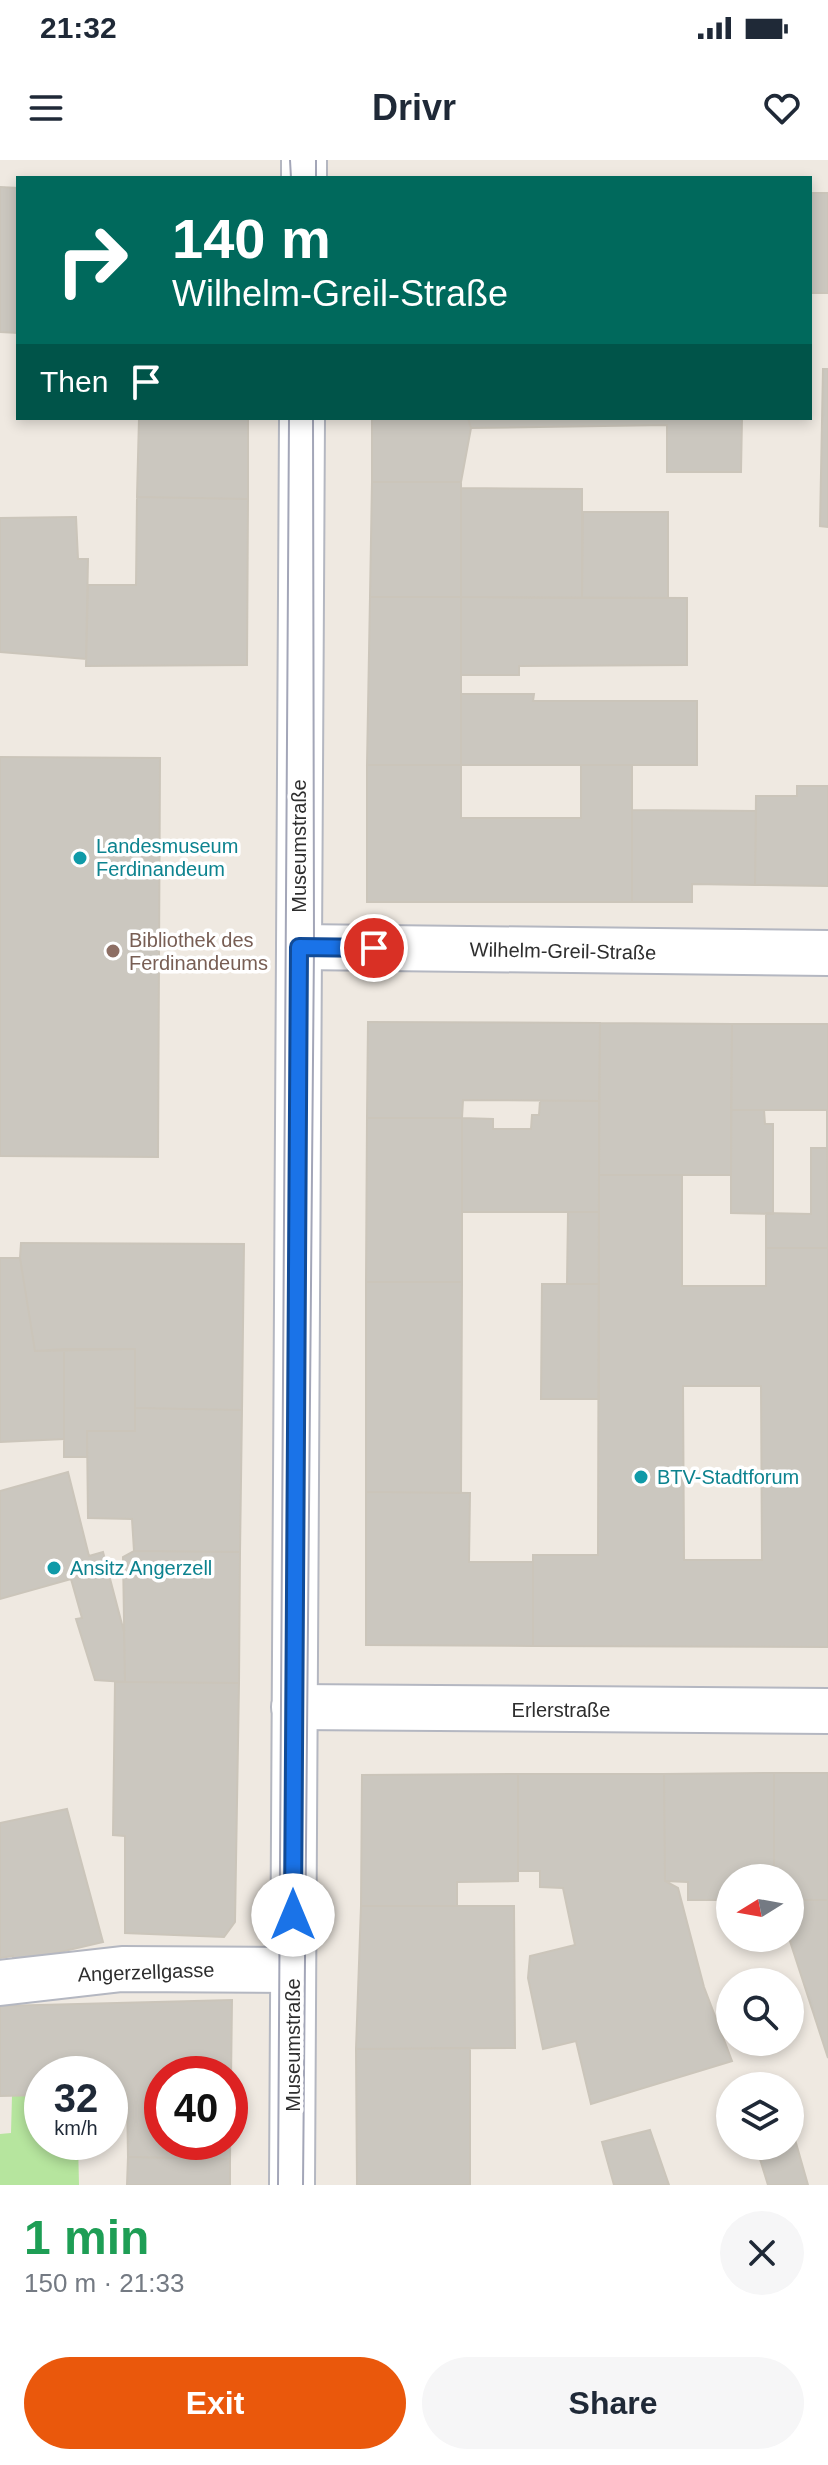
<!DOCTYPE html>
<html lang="en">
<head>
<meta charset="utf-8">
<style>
  :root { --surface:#fff; --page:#f6f6f7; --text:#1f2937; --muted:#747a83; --accent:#ea580c }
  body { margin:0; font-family:Arial,sans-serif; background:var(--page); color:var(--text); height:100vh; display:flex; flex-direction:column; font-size:30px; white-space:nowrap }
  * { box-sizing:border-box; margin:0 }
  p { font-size:26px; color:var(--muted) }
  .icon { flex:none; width:44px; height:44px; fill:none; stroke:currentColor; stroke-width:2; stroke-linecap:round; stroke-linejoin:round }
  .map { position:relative; height:2025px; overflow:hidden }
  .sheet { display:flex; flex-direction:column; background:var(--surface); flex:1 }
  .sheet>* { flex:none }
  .top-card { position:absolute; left:16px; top:16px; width:796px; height:244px; border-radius:0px; box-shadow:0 4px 12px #0003; background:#00695c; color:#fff; overflow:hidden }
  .needle { width:52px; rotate:259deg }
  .tools { position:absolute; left:716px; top:1704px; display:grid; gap:16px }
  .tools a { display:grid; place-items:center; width:88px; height:88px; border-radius:50%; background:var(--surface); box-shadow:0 4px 12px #0003; font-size:40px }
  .speed { position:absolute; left:24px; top:1896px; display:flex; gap:16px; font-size:40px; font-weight:700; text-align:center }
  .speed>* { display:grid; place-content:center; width:104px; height:104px; border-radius:50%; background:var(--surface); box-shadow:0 4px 12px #0003; line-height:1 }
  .speed small { font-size:20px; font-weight:400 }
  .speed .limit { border:12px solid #d22; background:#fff; color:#111 }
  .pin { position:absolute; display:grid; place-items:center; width:68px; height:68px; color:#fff; margin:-34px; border:4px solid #fff; border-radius:50%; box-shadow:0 2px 8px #0007 }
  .me { position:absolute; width:88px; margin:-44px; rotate:0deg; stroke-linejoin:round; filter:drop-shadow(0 0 6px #0008) }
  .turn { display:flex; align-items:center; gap:28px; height:168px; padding:0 24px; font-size:36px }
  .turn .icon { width:104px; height:104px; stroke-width:2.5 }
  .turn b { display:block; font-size:56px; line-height:68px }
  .then { display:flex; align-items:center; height:76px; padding:0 24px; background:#0003; gap:16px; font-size:30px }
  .round { display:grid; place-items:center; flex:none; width:84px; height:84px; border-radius:42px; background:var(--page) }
  .summary { display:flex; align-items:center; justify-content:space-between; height:136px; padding:0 24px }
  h1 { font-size:48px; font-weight:700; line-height:60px; color:#1e9e55 }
  .primary-button { display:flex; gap:16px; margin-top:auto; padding:16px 24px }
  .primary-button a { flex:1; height:92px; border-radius:48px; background:var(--accent); color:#fff; font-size:32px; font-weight:700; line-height:92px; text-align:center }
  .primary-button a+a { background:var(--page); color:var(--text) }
  .status { display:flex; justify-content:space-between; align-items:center; height:56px; padding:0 40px; background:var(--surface); direction:ltr }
  .status svg { height:22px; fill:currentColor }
  header { display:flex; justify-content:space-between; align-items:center; height:104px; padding:0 24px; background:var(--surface); font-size:36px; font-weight:700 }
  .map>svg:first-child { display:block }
  .green { fill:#b6e59e }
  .building { fill:#cbc7bf; stroke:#cbc5ba; stroke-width:2; fill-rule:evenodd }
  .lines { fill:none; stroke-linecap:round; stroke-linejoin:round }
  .street-casing { stroke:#b4b7c1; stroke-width:48 }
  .secondary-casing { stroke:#b4b7c1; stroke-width:48 }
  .street { stroke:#fff; stroke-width:44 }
  .secondary { stroke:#fff; stroke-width:44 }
  .tram { stroke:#a3a6b8; stroke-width:2 }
  .route-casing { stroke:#114b97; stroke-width:20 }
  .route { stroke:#1a73e8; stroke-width:14 }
  .culture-dot { fill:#0f9aa8; stroke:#fff; stroke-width:3 }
  .education-dot { fill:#8d6e63; stroke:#fff; stroke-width:3 }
  .labels { text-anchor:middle; stroke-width:7; stroke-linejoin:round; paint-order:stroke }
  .culture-label { font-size:20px; fill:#0d838f; stroke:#fff; text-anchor:start }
  .street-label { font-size:20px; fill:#2e2e2e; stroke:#fff }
  .education-label { font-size:20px; fill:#785e54; stroke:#fff; text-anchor:start }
</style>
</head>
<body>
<div class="status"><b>21:32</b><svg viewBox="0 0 49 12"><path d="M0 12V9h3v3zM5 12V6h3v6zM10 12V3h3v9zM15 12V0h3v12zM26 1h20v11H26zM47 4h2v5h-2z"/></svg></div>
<header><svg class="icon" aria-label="menu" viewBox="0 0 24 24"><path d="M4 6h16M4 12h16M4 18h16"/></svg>Drivr<svg class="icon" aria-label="heart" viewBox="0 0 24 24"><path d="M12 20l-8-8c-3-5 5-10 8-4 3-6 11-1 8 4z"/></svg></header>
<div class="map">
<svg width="828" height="2025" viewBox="0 0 828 2025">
  <rect width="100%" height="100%" fill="#efe9e1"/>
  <!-- green -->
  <path class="green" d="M42 1935V1982H78L79 2025H0V1974L11 1973 12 1936Z"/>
  <!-- building -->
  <path class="building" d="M0 27 18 28V173L0 172Z
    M810 33H828V133H810Z
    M823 209H828V367L820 366Z
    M139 258H248V339L137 337Z
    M372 258H468L471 268 461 322H372Z
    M468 258H742L741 312H667V265L471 268Z
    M372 322H461V437H370Z
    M461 328 582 329V438L461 437Z
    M137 337 248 339 247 505 86 506 88 425H136Z
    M583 352H668V438H582Z
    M76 357 78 399H88L86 499 0 492V358Z
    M370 437H461V605H367Z
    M461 437 687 438V505L519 506V515H461Z
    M461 534H534L533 541H697V605H461Z
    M0 597 160 598 158 997 0 996Z
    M367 605H461V658H581V605H632V742H367Z
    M797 626H828V726L755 725 756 636H797Z
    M632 650 756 651 755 725 692 724V742H632Z
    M368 862 600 863 599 941 463 940 462 958H367Z
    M600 863 732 864 731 1015H599Z
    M732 864H828V950H731Z
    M540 941H599V1052H462V958L493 959V969H531L532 955H539Z
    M731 950H764L765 964H773V1054L731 1053Z
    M827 950 828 1088H766V1053L811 1054V988H827Z
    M367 958H462V1122H366Z
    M599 1015H682V1126H766V1088H828V1487L533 1486V1395H598ZM683 1226H761L762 1400H684Z
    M568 1052H599V1124H567Z
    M21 1083 244 1084 242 1250 135 1248V1189L35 1191 20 1098Z
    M0 1098H20L35 1191 64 1189V1279L0 1282Z
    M366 1122H462L461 1333 366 1332Z
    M542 1124H599V1239H541Z
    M64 1189H135V1271H87V1297H64Z
    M135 1248 242 1250 240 1392 134 1391 132 1359 88 1358 87 1271H135Z
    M68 1312 89 1396 103 1392 124 1472 125 1522 95 1520 76 1459 82 1458 71 1419 0 1439V1331Z
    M366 1332 470 1333 469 1402H533V1486L366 1485Z
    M134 1391 240 1392 239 1523 125 1522 123 1397Z
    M115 1522 239 1523 235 1762 224 1777 125 1773V1676L113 1675Z
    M774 1613V1718H730V1740H688V1722L665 1721 664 1614Z
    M774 1613H828V1740H790V1718H774Z
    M518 1614H664L665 1721 678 1728 704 1827 732 1901 591 1944 576 1881 543 1889 528 1818 530 1796 575 1785 563 1728 540 1727V1711H518Z
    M518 1614V1721L457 1722V1746H361L362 1615Z
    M67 1649 103 1782 13 1803V1796L0 1798V1663Z
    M790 1740H828V1898L789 1778Z
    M361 1746H514L515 1888 356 1889Z
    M232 1840 230 1999 128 1997 127 1935 110 1934V1914H42V1935L0 1936V1846ZM162 1914H230V1982H162Z
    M470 1888V2025H357L356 1889Z
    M790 1962 808 2025H768L756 1986H790Z
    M650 1970 669 2025H614L602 1982Z
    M128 1997 230 1999V2025H127Z"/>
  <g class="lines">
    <defs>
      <path id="street" d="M299 787 828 793
        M294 1547 828 1551
        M0 1823 122 1809 293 1810"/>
      <path id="secondary" d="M304 18V0
        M292 2025 302 258"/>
    </defs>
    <!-- street casing -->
    <use href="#street" class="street-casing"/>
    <!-- secondary casing -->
    <use href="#secondary" class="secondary-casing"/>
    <!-- street -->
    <use href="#street" class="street"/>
    <!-- secondary -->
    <use href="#secondary" class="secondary"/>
    <!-- tram -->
    <path class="tram" d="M290 0 291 18
      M316 0V18
      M278 2025 289 258
      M303 2025 314 787 313 258"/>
  </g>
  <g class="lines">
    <defs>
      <path id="route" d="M293 1755 299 787 374 788"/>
    </defs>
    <!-- route casing -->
    <use href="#route" class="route-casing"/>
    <!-- route -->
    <use href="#route" class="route"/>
  </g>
  <!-- markers -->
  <g class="culture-dot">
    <circle cx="80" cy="698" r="8"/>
    <circle cx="641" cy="1317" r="8"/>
    <circle cx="54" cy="1408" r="8"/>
  </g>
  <circle class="education-dot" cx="113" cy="791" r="8"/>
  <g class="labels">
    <!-- culture labels -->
    <g class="culture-label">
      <text x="96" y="693">Landesmuseum<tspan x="96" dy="23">Ferdinandeum</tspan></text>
      <text x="657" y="1324">BTV-Stadtforum</text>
      <text x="70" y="1415">Ansitz Angerzell</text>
    </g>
    <!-- street labels -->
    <g class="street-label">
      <text transform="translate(299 686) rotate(-90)" y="7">Museumstraße</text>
      <text transform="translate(563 791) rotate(1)" y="7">Wilhelm-Greil-Straße</text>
      <text x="561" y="1557">Erlerstraße</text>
      <text transform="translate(146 1812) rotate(-2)" y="7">Angerzellgasse</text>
      <text transform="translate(293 1885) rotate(-90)" y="7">Museumstraße</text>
    </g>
    <!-- education labels -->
    <g class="education-label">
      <text x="129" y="787">Bibliothek des<tspan x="129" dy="23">Ferdinandeums</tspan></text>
    </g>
  </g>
</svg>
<div class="tools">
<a><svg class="needle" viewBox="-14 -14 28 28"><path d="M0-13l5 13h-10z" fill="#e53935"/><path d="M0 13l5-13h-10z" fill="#747a83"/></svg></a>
<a><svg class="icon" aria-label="search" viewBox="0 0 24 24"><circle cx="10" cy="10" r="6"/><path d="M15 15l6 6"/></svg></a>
<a><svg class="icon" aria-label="layers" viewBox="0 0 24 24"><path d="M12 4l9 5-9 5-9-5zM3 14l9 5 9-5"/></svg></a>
</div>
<div class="speed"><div>32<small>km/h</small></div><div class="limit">40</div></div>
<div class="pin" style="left:374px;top:788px;background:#d93025"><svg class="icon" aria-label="arrive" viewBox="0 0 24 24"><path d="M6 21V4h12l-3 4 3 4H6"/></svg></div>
<svg class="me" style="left:293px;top:1755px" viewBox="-20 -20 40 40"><circle r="19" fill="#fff"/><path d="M0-13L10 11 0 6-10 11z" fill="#1a73e8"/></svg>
<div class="top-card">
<div class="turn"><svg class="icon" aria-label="right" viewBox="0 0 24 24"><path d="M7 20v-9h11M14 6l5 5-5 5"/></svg><div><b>140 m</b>Wilhelm-Greil-Straße</div></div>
<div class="then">Then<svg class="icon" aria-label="arrive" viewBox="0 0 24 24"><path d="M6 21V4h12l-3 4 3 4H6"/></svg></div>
</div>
</div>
<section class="sheet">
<div class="summary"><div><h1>1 min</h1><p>150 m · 21:33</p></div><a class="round"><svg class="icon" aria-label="close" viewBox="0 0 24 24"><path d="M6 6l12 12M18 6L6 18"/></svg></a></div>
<div class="primary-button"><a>Exit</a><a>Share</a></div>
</section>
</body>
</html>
